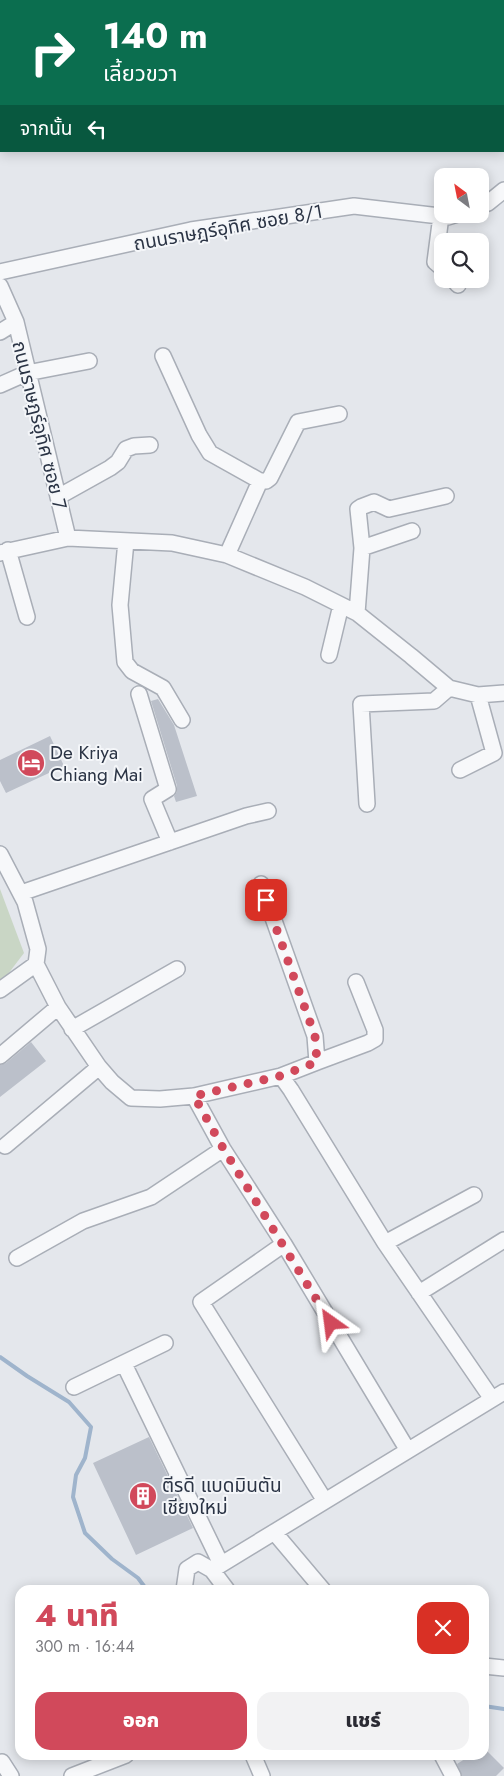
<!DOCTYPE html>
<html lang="th">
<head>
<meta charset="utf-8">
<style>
  :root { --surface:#fff; --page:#f2f2f3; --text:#2b2b33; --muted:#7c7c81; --accent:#d1495b }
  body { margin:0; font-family:Jost,"Noto Sans Thai",sans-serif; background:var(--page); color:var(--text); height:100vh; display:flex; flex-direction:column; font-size:19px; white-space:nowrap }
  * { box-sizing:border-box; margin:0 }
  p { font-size:16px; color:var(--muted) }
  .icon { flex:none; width:28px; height:28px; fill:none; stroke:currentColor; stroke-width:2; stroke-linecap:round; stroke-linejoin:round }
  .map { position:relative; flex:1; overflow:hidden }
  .drawer { position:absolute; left:15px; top:1585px; width:474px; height:175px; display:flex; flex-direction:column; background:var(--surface); border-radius:15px; box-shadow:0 2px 12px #0003 }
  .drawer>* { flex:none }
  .hud { position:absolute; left:0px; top:0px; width:505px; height:152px; box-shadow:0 2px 12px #0003; background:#0b6e4f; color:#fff; overflow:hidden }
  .needle { width:32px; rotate:328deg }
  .fabs { position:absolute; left:434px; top:168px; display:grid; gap:10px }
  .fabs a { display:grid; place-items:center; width:55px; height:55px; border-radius:10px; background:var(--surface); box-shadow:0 2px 12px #0003; font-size:25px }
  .pin { position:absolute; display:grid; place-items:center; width:42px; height:42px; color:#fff; margin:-21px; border-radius:10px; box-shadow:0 2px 8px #0006 }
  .me { position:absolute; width:55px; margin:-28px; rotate:329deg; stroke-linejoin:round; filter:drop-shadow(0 0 4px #0008) }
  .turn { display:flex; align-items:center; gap:18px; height:105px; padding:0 20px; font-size:22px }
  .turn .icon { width:65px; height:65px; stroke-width:2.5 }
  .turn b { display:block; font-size:35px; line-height:42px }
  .then { display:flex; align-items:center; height:48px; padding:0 20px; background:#0003; gap:10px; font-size:19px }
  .round { display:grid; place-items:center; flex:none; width:52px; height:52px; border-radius:15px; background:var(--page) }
  .headline { display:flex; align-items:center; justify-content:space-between; height:85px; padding:0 20px }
  h1 { font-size:30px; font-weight:800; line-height:38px; color:var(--accent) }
  .button { display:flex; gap:10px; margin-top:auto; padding:10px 20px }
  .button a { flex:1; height:58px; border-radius:15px; background:var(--accent); color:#fff; font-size:20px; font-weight:800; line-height:58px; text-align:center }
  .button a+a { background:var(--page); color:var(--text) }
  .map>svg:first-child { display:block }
  .green { fill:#c9d6c5 }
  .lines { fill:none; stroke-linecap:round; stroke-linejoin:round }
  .stream { stroke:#9fb4cc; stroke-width:4 }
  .building { fill:#bbc0ca }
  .minor-casing { stroke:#a9aeb7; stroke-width:18 }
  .minor { stroke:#f7f8fa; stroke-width:15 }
  .route { stroke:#d1495b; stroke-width:9; stroke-dasharray:0 16.2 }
  .labels { text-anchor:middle; stroke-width:4; stroke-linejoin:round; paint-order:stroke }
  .street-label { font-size:19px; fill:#2b3445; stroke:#f4f6f9 }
  .poi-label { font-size:19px; fill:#2b3445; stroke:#f4f6f9; text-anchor:start }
</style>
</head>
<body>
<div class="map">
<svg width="504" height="1776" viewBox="0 0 504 1776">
  <rect width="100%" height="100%" fill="#e4e7ec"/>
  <!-- green -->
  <path class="green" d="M0 889 24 953 8 974 0 981Z"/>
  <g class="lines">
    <!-- stream -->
    <path class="stream" d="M0 1357 27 1376 69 1402 91 1427 85 1458 76 1475 73 1497 85 1533 112 1559 138 1578 147 1590
      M484 1706 504 1709"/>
  </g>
  <!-- building -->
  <path class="building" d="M158 699 174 725 197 796 176 802 174 796 177 792V786L151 701Z
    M50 736 64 766 6 793 0 781V760Z
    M31 1042 46 1061 0 1097V1065L6 1063Z
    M149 1437 193 1528 136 1555 93 1463Z
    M484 1748 504 1768 496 1776H462L457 1764 471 1755H484Z"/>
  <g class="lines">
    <defs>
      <path id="minor" d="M109 0 110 1
        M131 0V1
        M435 0V1
        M143 1 145 0
        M0 77 1 80
        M504 127V128
        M480 206 488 203 504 190
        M441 216 435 262 442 268
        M0 272 191 230 354 206 448 217 458 214
        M453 279 458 285
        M0 286 16 322 68 538
        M0 332 16 322
        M163 356 199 435 210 453 260 481 227 555
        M0 385 27 373 89 361
        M260 481H266L270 478 298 422 339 414
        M58 497 110 468 118 462 126 449 134 446 150 445
        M126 541 120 605 125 662 132 671 163 688 182 720
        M362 548 412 531
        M8 550 27 617
        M0 553 68 538 172 543 227 555 305 587 357 613 411 656 449 688 478 695 504 693
        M357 613 362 548 358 509 361 507 374 502 389 509 446 496
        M329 655 341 605
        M139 694 168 789 152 799 170 842
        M460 770 494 753 478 695
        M367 804 361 704 434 701 449 688
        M0 854 25 902 38 949 36 964 58 1007 99 1067 112 1082 131 1098 160 1099 194 1096 281 1076 317 1062 315 1036 261 884
        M21 893 246 816 268 811
        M0 990 36 964
        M72 1029 177 969
        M0 1056 58 1007
        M317 1062 368 1043 375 1039V1030L356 982
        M281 1076 291 1090 385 1243 492 1399
        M194 1096 223 1149 284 1244 407 1449
        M5 1146 99 1067
        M385 1243 474 1195
        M284 1244 201 1302 325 1501
        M17 1258 83 1221 151 1197 223 1149
        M419 1293 504 1240
        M124 1364 221 1564
        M74 1387 165 1343
        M274 1532 323 1590
        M212 1570 504 1392
        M184 1590 187 1569 198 1562 212 1570 227 1590
        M484 1666 504 1668
        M253 1755 262 1776
        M442 1755 453 1776
        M0 1763 2 1762 11 1776
        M72 1776 126 1755"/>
    </defs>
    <!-- minor casing -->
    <use href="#minor" class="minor-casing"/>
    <!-- minor -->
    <use href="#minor" class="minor"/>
  </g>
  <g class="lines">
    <!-- route -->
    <path class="route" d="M266 900 315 1036 317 1062 280 1076 194 1096 223 1148 331 1323"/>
  </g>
  <!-- icons -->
  <defs>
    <symbol id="hotel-disc" viewBox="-11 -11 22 22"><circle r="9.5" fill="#d1495b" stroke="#f4f6f9"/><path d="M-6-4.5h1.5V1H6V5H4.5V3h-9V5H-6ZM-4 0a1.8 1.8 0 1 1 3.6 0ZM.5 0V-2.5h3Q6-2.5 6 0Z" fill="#fff"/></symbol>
    <symbol id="building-disc" viewBox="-11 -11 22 22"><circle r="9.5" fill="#d1495b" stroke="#f4f6f9"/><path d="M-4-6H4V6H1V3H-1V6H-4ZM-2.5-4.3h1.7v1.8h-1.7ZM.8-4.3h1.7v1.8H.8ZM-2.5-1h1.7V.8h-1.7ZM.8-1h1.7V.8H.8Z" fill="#fff"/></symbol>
  </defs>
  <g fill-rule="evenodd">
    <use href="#hotel-disc" x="15" y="747" width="32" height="32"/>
    <use href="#building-disc" x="127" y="1480" width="32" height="32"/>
  </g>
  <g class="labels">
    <!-- street labels -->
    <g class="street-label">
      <text transform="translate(228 227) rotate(-10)" y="7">ถนนราษฎร์อุทิศ ซอย 8/1</text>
      <text transform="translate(40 425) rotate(76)" y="7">ถนนราษฎร์อุทิศ ซอย 7</text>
    </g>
    <!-- poi labels -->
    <g class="poi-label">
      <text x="50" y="759">De Kriya<tspan x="50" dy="22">Chiang Mai</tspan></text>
      <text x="162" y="1492">ตีรดี แบดมินตัน<tspan x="162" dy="22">เชียงใหม่</tspan></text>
    </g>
  </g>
</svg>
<div class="fabs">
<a><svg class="needle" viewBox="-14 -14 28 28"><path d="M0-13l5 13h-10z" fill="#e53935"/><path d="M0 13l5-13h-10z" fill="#7c7c81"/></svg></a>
<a><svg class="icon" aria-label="search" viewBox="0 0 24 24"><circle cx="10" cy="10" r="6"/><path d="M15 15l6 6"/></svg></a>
</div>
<div class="pin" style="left:266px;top:900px;background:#d93025"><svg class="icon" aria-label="arrive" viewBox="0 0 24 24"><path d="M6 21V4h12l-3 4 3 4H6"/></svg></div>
<svg class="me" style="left:331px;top:1323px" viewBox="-20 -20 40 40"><path d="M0-17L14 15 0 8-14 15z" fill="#d1495b" stroke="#fff" stroke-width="4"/></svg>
<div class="hud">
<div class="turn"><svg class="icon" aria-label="right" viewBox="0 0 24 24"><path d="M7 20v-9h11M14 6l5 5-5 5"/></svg><div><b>140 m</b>เลี้ยวขวา</div></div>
<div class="then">จากนั้น<svg class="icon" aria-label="left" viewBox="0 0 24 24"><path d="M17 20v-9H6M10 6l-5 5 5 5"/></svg></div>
</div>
<section class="drawer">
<div class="headline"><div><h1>4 นาที</h1><p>300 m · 16:44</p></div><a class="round" style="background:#d93025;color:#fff"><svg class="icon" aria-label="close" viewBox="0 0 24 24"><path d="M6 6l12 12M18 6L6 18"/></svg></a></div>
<div class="button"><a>ออก</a><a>แชร์</a></div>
</section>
</div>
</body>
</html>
